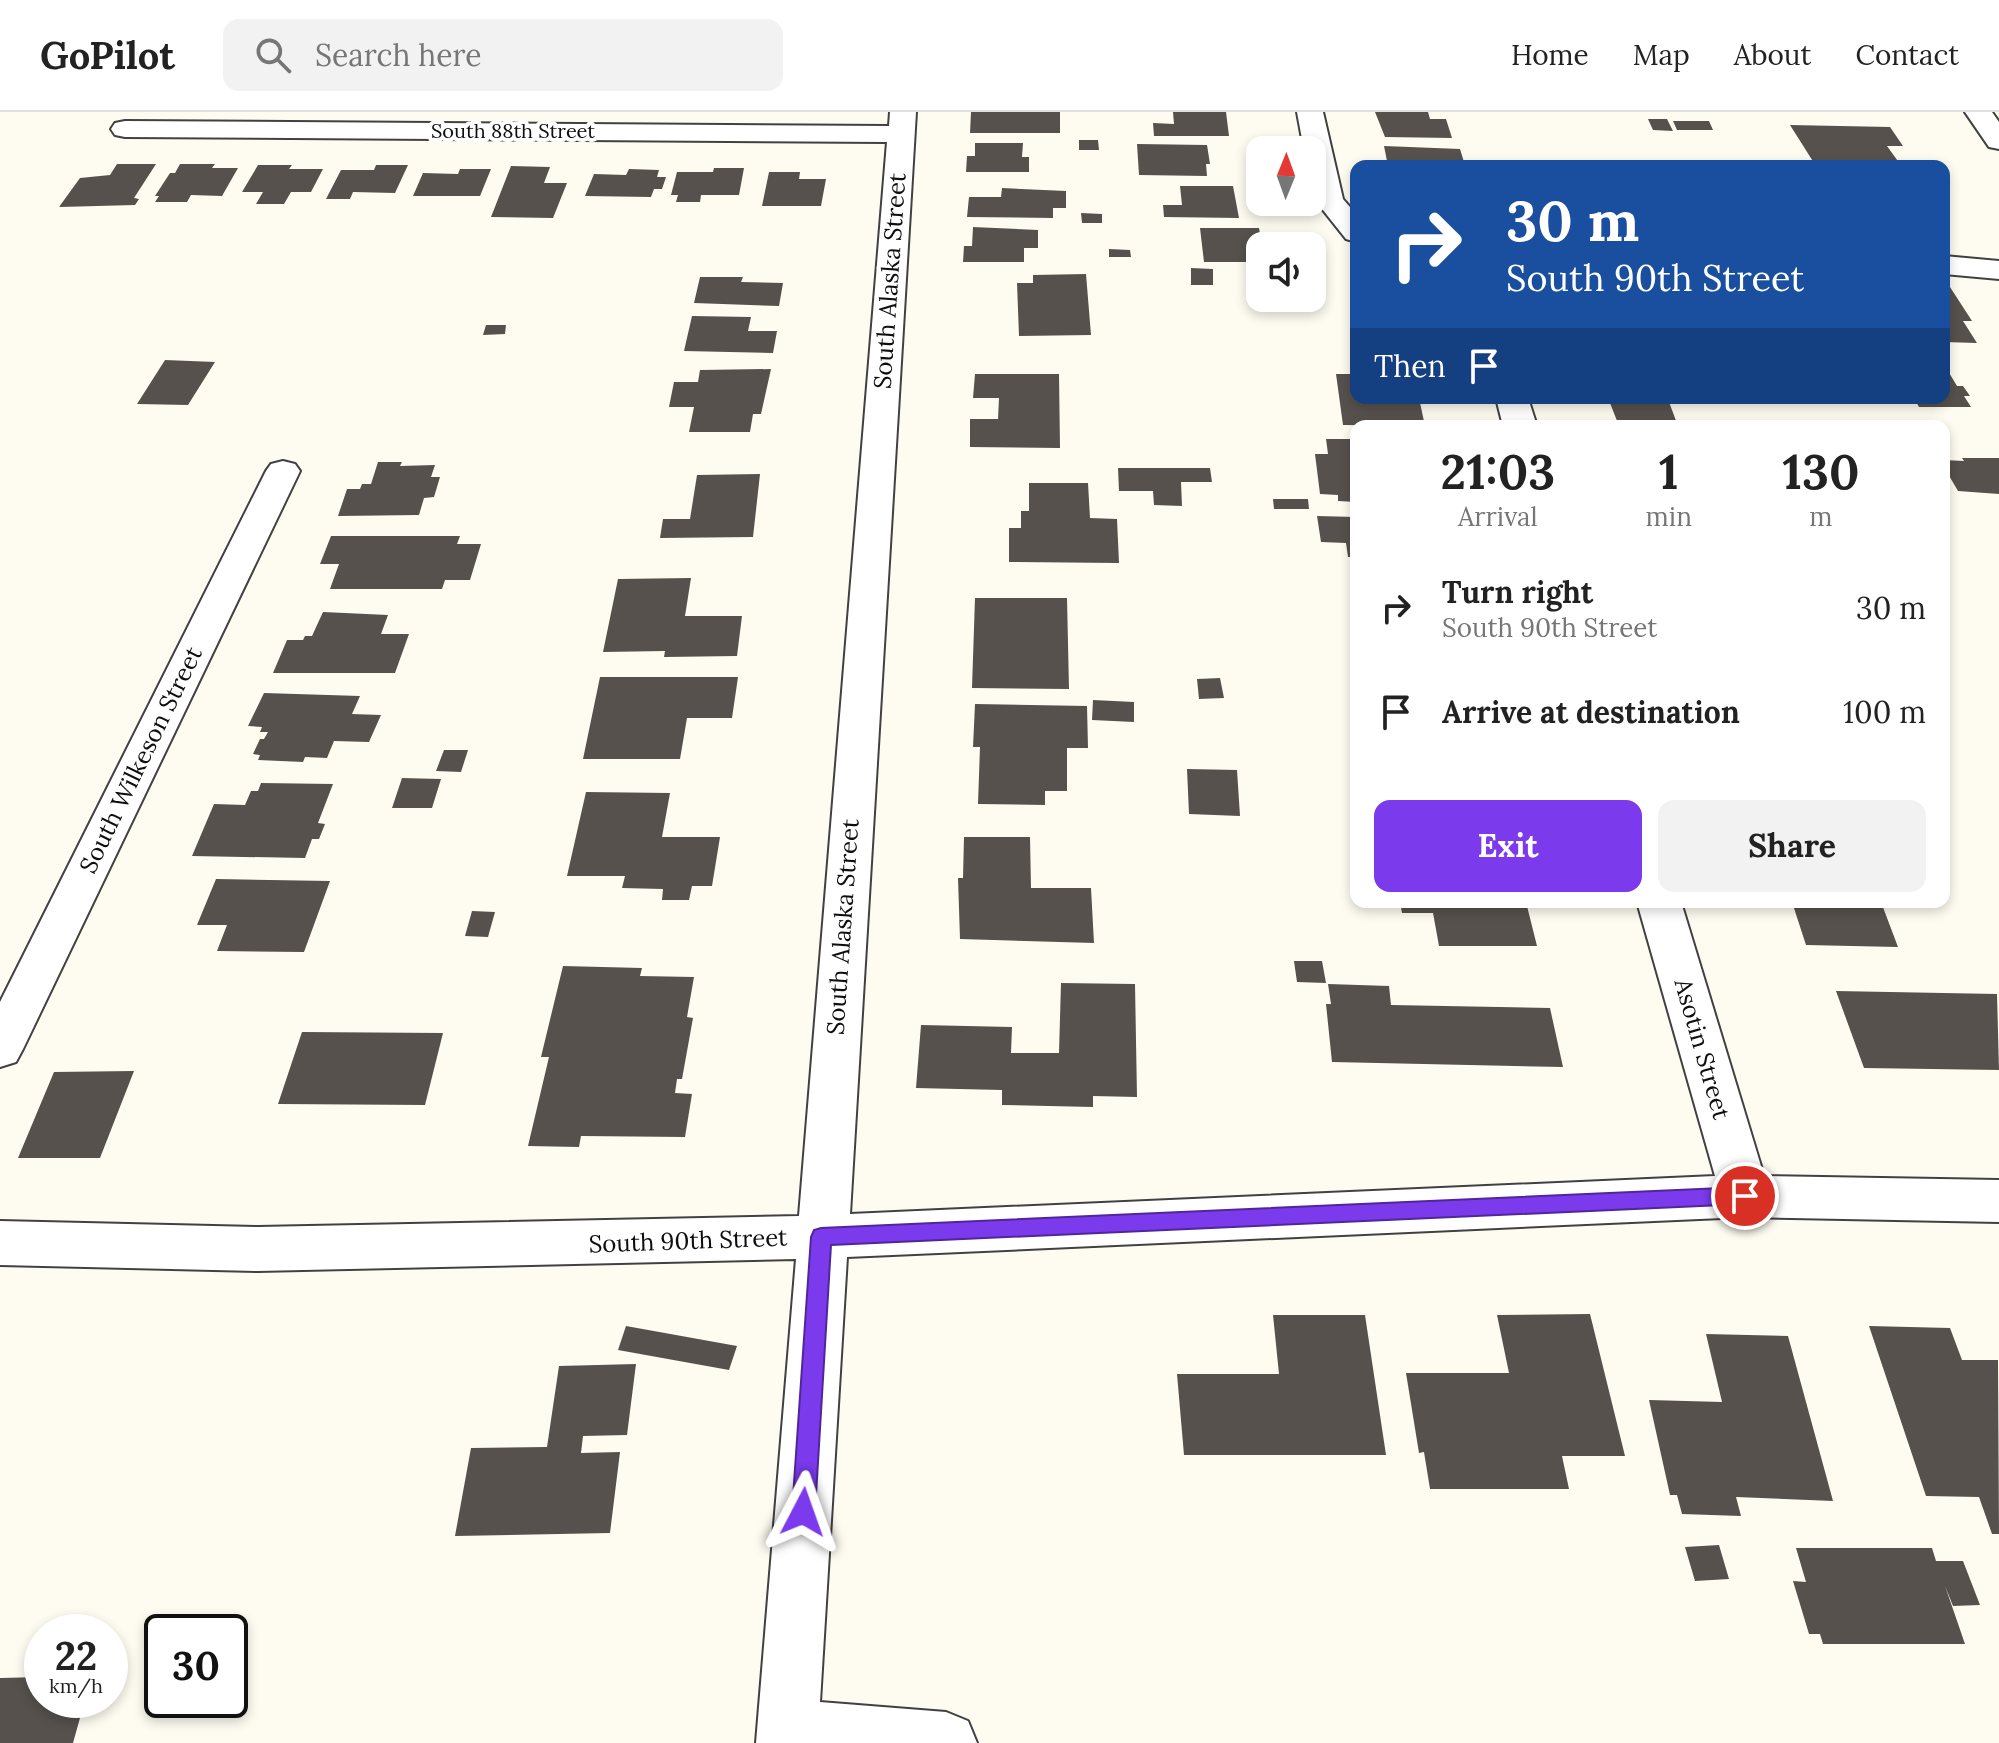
<!DOCTYPE html>
<html lang="en">
<head>
<meta charset="utf-8">
<style>
  :root { --surface:#fff; --page:#f2f2f2; --text:#222; --muted:#767676; --line:#e0e0e0; --accent:#7c3aed }
  body { margin:0; font-family:Lora,serif; background:var(--page); color:var(--text); height:100vh; display:flex; flex-direction:column; font-size:30px; white-space:nowrap }
  * { box-sizing:border-box; margin:0 }
  p { font-size:26px; color:var(--muted) }
  .icon { flex:none; width:44px; height:44px; fill:none; stroke:currentColor; stroke-width:2; stroke-linecap:round; stroke-linejoin:round }
  .map { position:relative; flex:1; overflow:hidden }
  .sheet { position:absolute; left:1350px; top:308px; width:600px; height:488px; display:flex; flex-direction:column; background:var(--surface); border-radius:16px; box-shadow:0 4px 12px #0003 }
  .sheet>* { flex:none }
  .banner { position:absolute; left:1350px; top:48px; width:600px; height:244px; border-radius:16px; box-shadow:0 4px 12px #0003; background:#1a4fa0; color:#fff; overflow:hidden }
  .needle { width:52px; rotate:1deg }
  .fabs { position:absolute; left:1246px; top:24px; display:grid; gap:16px }
  .fabs a { display:grid; place-items:center; width:80px; height:80px; border-radius:16px; background:var(--surface); box-shadow:0 4px 12px #0003; font-size:40px }
  .speed { position:absolute; left:24px; top:1502px; display:flex; gap:16px; font-size:40px; font-weight:700; text-align:center }
  .speed>* { display:grid; place-content:center; width:104px; height:104px; border-radius:50%; background:var(--surface); box-shadow:0 4px 12px #0003; line-height:1 }
  .speed small { font-size:20px; font-weight:400 }
  .speed .limit { border:4px solid #111; border-radius:12px; background:#fff; color:#111 }
  .pin { position:absolute; display:grid; place-items:center; width:68px; height:68px; color:#fff; margin:-34px; border:4px solid #fff; border-radius:50%; box-shadow:0 2px 8px #0007 }
  .me { position:absolute; width:88px; margin:-44px; rotate:4deg; stroke-linejoin:round; filter:drop-shadow(0 0 6px #0008) }
  .turn { display:flex; align-items:center; gap:28px; height:168px; padding:0 24px; font-size:36px }
  .turn .icon { width:104px; height:104px; stroke-width:2.5 }
  .turn b { display:block; font-size:56px; line-height:68px }
  .then { display:flex; align-items:center; height:76px; padding:0 24px; background:#0003; gap:16px; font-size:30px }
  .eta { display:flex; justify-content:space-evenly; align-items:center; height:136px; text-align:center }
  .eta b { font-size:48px; font-weight:700; line-height:56px }
  .primary-button { display:flex; gap:16px; margin-top:auto; padding:16px 24px }
  .primary-button a { flex:1; height:92px; border-radius:16px; background:var(--accent); color:#fff; font-size:32px; font-weight:700; line-height:92px; text-align:center }
  .primary-button a+a { background:var(--page); color:var(--text) }
  ul { padding:0; list-style:none }
  li { display:flex; align-items:center; gap:24px; height:104px; padding:0 24px }
  li div { flex:1 }
  li b { display:block; font-size:30px }
  li em { font-style:normal }
  header { display:flex; align-items:center; gap:48px; box-sizing:border-box; height:112px; padding:0 40px; background:var(--surface); border-bottom:2px solid var(--line) }
  header strong { font-size:38px }
  nav { display:flex; gap:44px; margin-inline-start:auto; font-size:28px }
  .search { width:560px; height:72px; background:var(--page); display:flex; align-items:center; gap:20px; box-sizing:border-box; padding:0 28px; border-radius:16px; color:var(--muted); font-size:30px }
  .map>svg:first-child { display:block }
  .building { fill:#56514c }
  .lines { fill:none; stroke-linecap:round; stroke-linejoin:round }
  .minor-casing { stroke:#414141; stroke-width:4 }
  .minor { fill:#fff; fill-rule:evenodd }
  .route { fill:#7c3aed; stroke:#51269a; stroke-width:2 }
  .labels { text-anchor:middle; stroke-width:8; stroke-linejoin:round; paint-order:stroke }
  .far-street-label { font-size:20px; fill:#0e0e0e; stroke:#fff }
  .street-label { font-size:24px; fill:#0e0e0e; stroke:#fff }
</style>
</head>
<body>
<header>
<strong>GoPilot</strong>
<div class="search"><svg class="icon" aria-label="search" viewBox="0 0 24 24"><circle cx="10" cy="10" r="6"/><path d="M15 15l6 6"/></svg>Search here</div>
<nav><a>Home</a><a>Map</a><a>About</a><a>Contact</a></nav>
</header>
<div class="map">
<svg width="1999" height="1631" viewBox="0 0 1999 1631">
  <rect width="100%" height="100%" fill="#fefcf1"/>
  <!-- building -->
  <path class="building" d="M971 0H1060V21H970Z
    M1173 0H1226L1229 24H1154L1153 11 1174 12Z
    M1375 0H1428L1430 7H1446L1452 26 1385 25Z
    M1648 7H1667L1673 19 1653 18Z
    M1673 9H1709L1713 18H1677Z
    M1790 13 1890 15 1903 34H1887L1900 52 1814 51Z
    M1079 28H1098L1099 38H1079Z
    M975 31H1023L1022 45H1029V60H966L967 44H975Z
    M1137 32 1207 33 1210 52H1206L1207 64 1139 63Z
    M1384 34 1460 37 1464 50 1440 49 1442 54H1388Z
    M117 52H156L134 86 139 87 135 93 59 95 80 66 110 63Z
    M180 52H215L212 56H238L222 84 191 83 187 90H155L159 84H155L170 61H175Z
    M258 53H292L289 57H323L311 80H291L284 92H256L263 80H242Z
    M376 53H408L395 81 353 80 350 87H326L341 58H374Z
    M511 54 550 55 544 71H567L553 106 491 105Z
    M714 56H744L739 83H701L700 90H676L678 83H671L677 60H713Z
    M460 57H491L480 84H413L423 61 458 62Z
    M629 57 659 58 657 65H666L662 77H654L651 85 585 84 594 62 626 63Z
    M769 60H800L799 67H826L821 94H762Z
    M1180 74H1233L1239 106 1164 105 1163 93H1182Z
    M1002 76 1066 79V96H1053V106L967 105 969 85H1001Z
    M1081 101 1102 102V111H1082Z
    M973 115 1038 118V136H1024V150H963L964 134H972Z
    M1200 116H1259L1262 134 1260 150H1204Z
    M1109 137 1130 138 1131 145H1109Z
    M1191 156 1213 157V173H1191Z
    M1086 162 1091 223 1019 224 1017 171H1033V163Z
    M700 165H743L741 170 783 171 779 194 694 191Z
    M1944 175H1950L1972 209H1963L1977 231 1944 230Z
    M692 204 751 205 748 219H777L773 241 684 239Z
    M486 213H506L505 222 483 223Z
    M165 248 215 250 188 293 137 292Z
    M771 257 761 302H753L750 320H689L694 295H669L674 270H698L700 258Z
    M1944 259H1948L1957 274H1963L1970 284H1964L1971 295H1919L1914 286H1944Z
    M975 262H1059L1060 336 970 335V307H998L999 286H973Z
    M1336 262H1356V286H1419L1425 314 1343 313Z
    M1600 286H1683L1684 290H1669L1678 314H1619L1610 291H1602Z
    M1326 327H1356V390L1338 389V383L1320 382 1315 342H1328Z
    M1962 346H1999V382L1958 379 1944 355V348L1964 349Z
    M378 350H402L400 354 435 353 431 365H440L434 385 424 386 419 403 338 404 347 377H360L362 372H371Z
    M1118 356H1210L1212 370H1181L1182 394 1154 393 1153 379H1119Z
    M760 362 753 425 660 426 663 407H690L697 363Z
    M1029 371H1088L1090 406 1117 407 1119 451 1009 450V416H1021V399H1029Z
    M1273 387H1308L1309 397H1274Z
    M1317 404 1356 405V445H1348L1346 431 1321 430Z
    M331 424H460L457 432H481L470 468H445L442 477H330L339 452H320Z
    M691 466 685 504H742L737 544 664 545 665 539 603 540 618 467Z
    M975 486H1067L1069 577 972 576Z
    M323 500 388 503 381 522H409L395 561H273L287 528H303L305 524H312Z
    M600 565H738L732 606H687L680 647H583Z
    M1220 566 1224 586 1199 587 1197 567Z
    M264 581 360 584 352 602 381 603 369 630 334 629 327 646 305 645 303 650 258 648 260 643 253 642 260 627H264L268 620H260L262 615 248 614Z
    M1093 588 1134 590V610L1092 608Z
    M975 592 1087 594 1088 636H1067V679H1045V693L978 692 980 635H973Z
    M444 638H468L461 660 436 659Z
    M1187 657 1237 658 1240 704 1189 702Z
    M402 666 441 667 432 696H392Z
    M261 671 333 672 318 711 325 712 319 727H312L305 746 192 744 214 692 245 693 251 679H258Z
    M586 680 670 681 662 725H720L712 774H692L689 788H662L663 777 622 776 625 764H567Z
    M964 725H1030L1031 776H1091L1094 831 960 827 958 766H963Z
    M216 767 330 769 304 840 217 839 227 813H197Z
    M1400 790H1526L1537 834H1439L1433 801H1402Z
    M1792 790H1881L1898 835 1806 833Z
    M472 799 495 800 488 825 465 824Z
    M1294 849H1322L1326 871 1297 870Z
    M563 854 642 856 640 864 694 865 687 905 693 906 682 967H677L675 981 692 982 685 1025 581 1024 579 1035 528 1034 549 945H541Z
    M1061 871 1135 872 1137 985 1093 984V995L1002 993V978L916 976 921 913 1012 915 1011 941H1059Z
    M1328 872 1389 874 1391 893 1550 896 1563 955 1332 950 1326 892H1331Z
    M1836 879 1997 882 1999 958 1864 956Z
    M302 920 443 921 425 993 278 992Z
    M134 959 100 1046H18L54 960Z
    M1590 1202 1625 1344H1562L1569 1377H1430L1424 1340 1419 1341 1406 1261H1509L1497 1203Z
    M1273 1203H1365L1386 1343H1184L1177 1262H1279Z
    M626 1214 737 1234 729 1258 618 1238Z
    M1869 1214 1950 1216 1962 1248H1998L1999 1422H1992L1979 1385 1926 1384Z
    M1706 1222 1788 1224 1833 1389 1736 1385 1741 1404 1682 1402 1677 1383H1670L1649 1288 1722 1290Z
    M636 1252 627 1323 583 1324 581 1341 620 1340 610 1421 455 1424 471 1336 547 1335 559 1254Z
    M1719 1433 1729 1467 1695 1469 1685 1435Z
    M1796 1436H1932L1936 1449H1963L1980 1493 1953 1494 1945 1474 1965 1532H1823L1820 1522H1809L1793 1469 1806 1470Z
    M42 1565V1588H85L73 1631H0V1566Z"/>
  <g class="lines">
    <defs>
      <path id="minor" d="M890 0H916L850 1102 1715 1064 1637 790H1681L1764 1064 1999 1068V1110L1745 1105 847 1145 820 1590 946 1600 968 1609 977 1631H756L796 1147 258 1159 0 1153V1109L258 1115 799 1104 887 30 125 25 115 23 111 17 115 11 125 9 889 14Z
        M1297 0H1323L1343 87 1356 102V130L1346 127 1315 88 1312 38H1304Z
        M1965 0H1992L1999 10V37L1989 35Z
        M1944 144 1999 149V167L1944 162Z
        M1496 286H1528L1537 314H1503Z
        M283 349 295 352 300 359 23 937 16 950 0 955V890L266 359 271 352Z"/>
    </defs>
    <!-- minor casing -->
    <use href="#minor" class="minor-casing"/>
    <!-- minor -->
    <use href="#minor" class="minor"/>
  </g>
  <!-- route -->
  <path class="route" d="M1745 1075 1752 1078 1755 1084 1752 1090 1745 1092 831 1133 815 1400 811 1408 803 1411 795 1408 792 1400 811 1125 814 1118 821 1116Z"/>
  <g class="labels">
    <!-- far-street labels -->
    <g class="far-street-label">
      <text x="513" y="26">South 88th Street</text>
    </g>
    <!-- street labels -->
    <g class="street-label">
      <text transform="translate(890 169) rotate(-86)" y="8">South Alaska Street</text>
      <text transform="translate(141 648) rotate(-64)" y="8">South Wilkeson Street</text>
      <text transform="translate(843 815) rotate(-86)" y="8">South Alaska Street</text>
      <text transform="translate(1702 937) rotate(74)" y="8">Asotin Street</text>
      <text transform="translate(688 1129) rotate(-2)" y="8">South 90th Street</text>
    </g>
  </g>
</svg>
<div class="fabs">
<a><svg class="needle" viewBox="-14 -14 28 28"><path d="M0-13l5 13h-10z" fill="#e53935"/><path d="M0 13l5-13h-10z" fill="#767676"/></svg></a>
<a><svg class="icon" aria-label="sound" viewBox="0 0 24 24"><path d="M4 9h4l5-4v14l-5-4H4zM17 9q2 3 0 6"/></svg></a>
</div>
<div class="speed"><div>22<small>km/h</small></div><div class="limit">30</div></div>
<div class="pin" style="left:1745px;top:1084px;background:#d93025"><svg class="icon" aria-label="arrive" viewBox="0 0 24 24"><path d="M6 21V4h12l-3 4 3 4H6"/></svg></div>
<svg class="me" style="left:803px;top:1400px" viewBox="-20 -20 40 40"><path d="M0-17L14 15 0 8-14 15z" fill="#7c3aed" stroke="#fff" stroke-width="4"/></svg>
<div class="banner">
<div class="turn"><svg class="icon" aria-label="right" viewBox="0 0 24 24"><path d="M7 20v-9h11M14 6l5 5-5 5"/></svg><div><b>30 m</b>South 90th Street</div></div>
<div class="then">Then<svg class="icon" aria-label="arrive" viewBox="0 0 24 24"><path d="M6 21V4h12l-3 4 3 4H6"/></svg></div>
</div>
<section class="sheet">
<div class="eta">
<div><b>21:03</b><p>Arrival</p></div>
<div><b>1</b><p>min</p></div>
<div><b>130</b><p>m</p></div>
</div>
<ul>
<li><svg class="icon" aria-label="right" viewBox="0 0 24 24"><path d="M7 20v-9h11M14 6l5 5-5 5"/></svg><div><b>Turn right</b><p>South 90th Street</p></div><em>30 m</em></li>
<li><svg class="icon" aria-label="arrive" viewBox="0 0 24 24"><path d="M6 21V4h12l-3 4 3 4H6"/></svg><div><b>Arrive at destination</b></div><em>100 m</em></li>
</ul>
<div class="primary-button"><a>Exit</a><a>Share</a></div>
</section>
</div>
</body>
</html>
